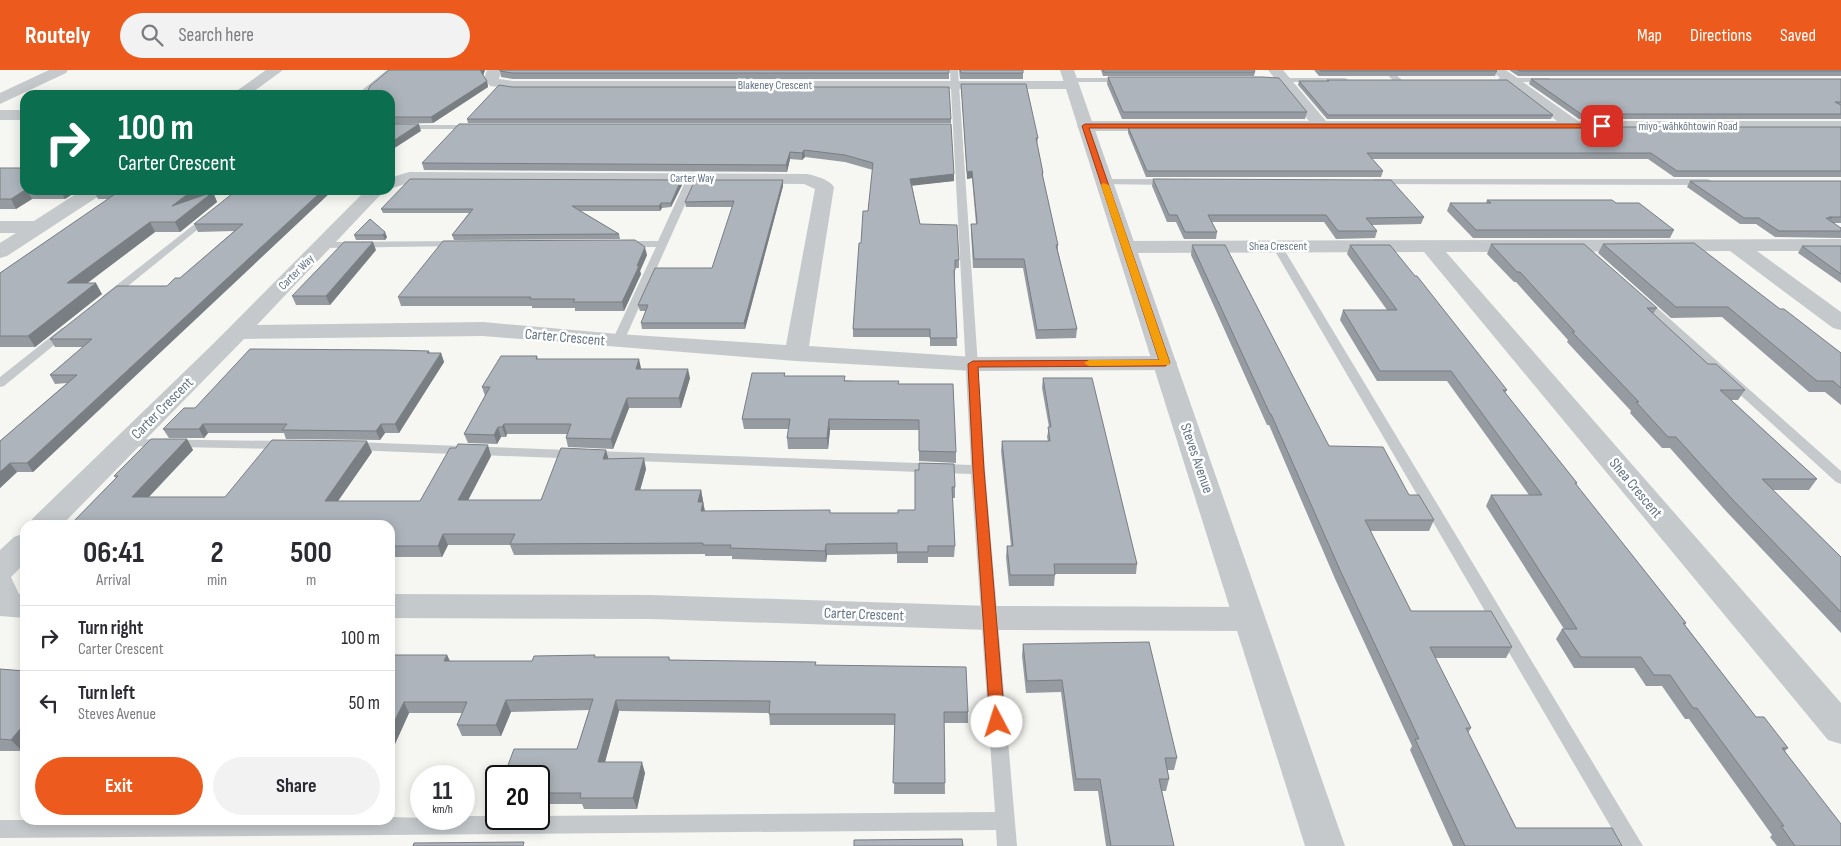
<!DOCTYPE html>
<html lang="en">
<head>
<meta charset="utf-8">
<style>
  :root { --surface:#fff; --page:#f2f2f3; --text:#2b2b33; --muted:#7c7c81; --line:#e1e1e2; --accent:#ec5b1d }
  body { margin:0; font-family:"Sofia Sans Condensed",sans-serif; background:var(--page); color:var(--text); height:100vh; display:flex; flex-direction:column; font-size:19px; white-space:nowrap }
  * { box-sizing:border-box; margin:0 }
  p { font-size:16px; color:var(--muted) }
  .icon { flex:none; width:28px; height:28px; fill:none; stroke:currentColor; stroke-width:2; stroke-linecap:round; stroke-linejoin:round }
  .map { position:relative; flex:1; overflow:hidden }
  .side { position:absolute; left:20px; top:450px; width:375px; height:305px; display:flex; flex-direction:column; background:var(--surface); border-radius:15px; box-shadow:0 2px 12px #0003 }
  .side>* { flex:none }
  .guide { position:absolute; left:20px; top:20px; width:375px; height:105px; border-radius:15px; box-shadow:0 2px 12px #0003; background:#0b6e4f; color:#fff; overflow:hidden }
  .speed { position:absolute; left:410px; top:695px; display:flex; gap:10px; font-size:25px; font-weight:700; text-align:center }
  .speed>* { display:grid; place-content:center; width:65px; height:65px; border-radius:50%; background:var(--surface); box-shadow:0 2px 12px #0003; line-height:1 }
  .speed small { font-size:12px; font-weight:400 }
  .speed .limit { border:2px solid #111; border-radius:8px; background:#fff; color:#111 }
  .pin { position:absolute; display:grid; place-items:center; width:42px; height:42px; color:#fff; margin:-21px; border-radius:10px; box-shadow:0 2px 8px #0006 }
  .me { position:absolute; width:55px; margin:-28px; rotate:355deg; stroke-linejoin:round; filter:drop-shadow(0 0 4px #0008) }
  .turn { display:flex; align-items:center; gap:18px; height:105px; padding:0 15px; font-size:22px }
  .turn .icon { width:65px; height:65px; stroke-width:2.5 }
  .turn b { display:block; font-size:35px; line-height:42px }
  .eta { display:flex; justify-content:space-evenly; align-items:center; height:85px; text-align:center }
  .eta b { font-size:30px; font-weight:700; line-height:35px }
  .cta { display:flex; gap:10px; margin-top:auto; padding:10px 15px }
  .cta a { flex:1; height:58px; border-radius:30px; background:var(--accent); color:#fff; font-size:20px; font-weight:700; line-height:58px; text-align:center }
  .cta a+a { background:var(--page); color:var(--text) }
  ul { padding:0; list-style:none }
  li { display:flex; align-items:center; gap:15px; height:65px; padding:0 15px; border-top:1px solid var(--line) }
  li div { flex:1 }
  li b { display:block; font-size:19px }
  li em { font-style:normal }
  header { display:flex; align-items:center; gap:30px; box-sizing:border-box; height:70px; padding:0 25px; background:var(--accent); color:#fff }
  header strong { font-size:24px }
  nav { display:flex; gap:28px; margin-inline-start:auto; font-size:18px }
  .search { width:350px; height:45px; background:var(--page); display:flex; align-items:center; gap:12px; box-sizing:border-box; padding:0 18px; border-radius:28px; color:var(--muted); font-size:19px }
  .map>svg:first-child { display:block }
  .lines { fill:none; stroke-linecap:round; stroke-linejoin:round }
  .service { fill:#c5c9cc; fill-rule:evenodd }
  .minor { fill:#c5c9cc; fill-rule:evenodd }
  .tertiary { fill:#c5c9cc; fill-rule:evenodd }
  .wall { fill:#959ba1 }
  .shaded-wall { fill:#797e83 }
  .building { fill:#adb4bb; stroke:#797e83 }
  .route { fill:#ec5b1d; stroke:#993b13 }
  .slow { fill:#f59e0b }
  .labels { text-anchor:middle; stroke-width:5; stroke-linejoin:round; paint-order:stroke }
  .far-street-label { font-size:12px; fill:#637485; stroke:#fff }
  .street-label { font-size:15px; fill:#637485; stroke:#fff }
</style>
</head>
<body>
<header>
<strong>Routely</strong>
<div class="search"><svg class="icon" aria-label="search" viewBox="0 0 24 24"><circle cx="10" cy="10" r="6"/><path d="M15 15l6 6"/></svg>Search here</div>
<nav><a>Map</a><a>Directions</a><a>Saved</a></nav>
</header>
<div class="map">
<svg width="1841" height="776" viewBox="0 0 1841 776">
  <rect width="100%" height="100%" fill="#f6f6f2"/>
  <g class="lines">
    <!-- service -->
    <path class="service" d="M387 0H395L365 25H356Z
      M950 0H958L985 400 1017 776H997L996 760 0 768V750H390V747L464 749V746H496V749H539V746L995 742 971 404 352 380 345 376 352 372 971 395Z
      M1382 0H1390L1402 10 1395 12Z
      M1067 8H1125L1129 10 1125 12H1067Z
      M1271 8H1345L1349 10 1345 12H1271Z
      M1499 8H1548L1552 10 1548 12H1502L1498 10Z
      M390 55H475L479 57 475 59H390Z
      M692 105 697 108 624 271 618 275 614 273 612 271 656 177H623L618 174 623 171H658L687 108Z
      M1104 109H1170L1175 112 1170 115 1101 114 1099 112Z
      M1374 109H1708L1713 112 1708 115 1371 114 1369 112Z
      M210 142 213 143V147L112 229H104L102 227 104 225Z
      M459 171 463 172V176L322 178 317 175 322 172Z
      M1277 173 1282 176 1643 776H1622L1272 176Z
      M1641 226 1645 227 1841 401V414L1836 412 1637 231 1635 229Z
      M66 257 72 260 70 262 4 316 0 317V307L62 258Z
      M126 369 286 371 293 375 286 379 121 376 119 373 121 370Z"/>
    <!-- minor -->
    <path class="minor" d="M49 0H68L66 3 0 34V23Z
      M266 0H283L249 25H231Z
      M487 0H501L499 9 513 11H1072L1077 12 1079 15 1077 18 1072 19H513L490 16 484 9Z
      M1268 0H1283L1326 51H1557L1490 0H1506L1578 51H1841V61H1085L1079 59 1077 56 1079 53 1085 51H1309Z
      M0 40H25V50H0Z
      M409 102 807 104C816 106 829 109 834 117L809 276 973 287 1165 286 1174 288 1177 293 1174 298 1165 300 973 301 796 291 483 266 244 269 62 455H29L33 448 213 274 366 120H385L257 255 483 252 618 264 786 275 815 119 804 114 411 112 390 119V108Z
      M82 120H104L102 124 7 186 0 188V173L16 163H0V151H34Z
      M1841 169V181H1757L1841 242V260L1833 258 1730 181 1446 182 1841 633V674L1828 670 1424 182 1126 183 1119 181 1116 177 1119 173 1126 171Z
      M25 463V493L11 507 19 524H25V548L0 546V480L14 467Z
      M390 524 651 525 989 536 1249 537 1261 540 1265 549 1261 558 1249 561 989 560 651 549 390 548Z"/>
    <!-- tertiary -->
    <path class="tertiary" d="M1060 0H1074L1345 776H1305Z"/>
  </g>
  <!-- wall -->
  <path class="wall" d="M389 0H485L483 6 487 11 488 17 433 53 390 54Z
    M959 0H1023V9H960Z
    M1101 0H1254L1255 2 1254 6H1103Z
    M1314 0H1496L1497 1 1495 6H1319Z
    M1509 0H1841V6H1518Z
    M500 1 949 3V9H513L501 7Z
    M1108 7 1307 42 1305 49H1122L1107 14Z
    M1531 9H1841V49H1579L1529 14Z
    M1327 10 1553 45 1551 49H1327L1298 15 1299 11H1327Z
    M961 14 1038 68 1037 74 1043 103V109L1058 175V181L1077 259 1076 268 1036 269 1023 198H973L971 162V154H976L972 108 967 109Z
    M512 17 951 49V53H468L467 49Z
    M951 54 954 111 912 115 920 154 959 190V198H955V208H954L957 276H930V267H853V259L873 100 845 92 805 87 802 90 790 89 787 102 424 100 422 93Z
    M1128 57H1841V107H1674L1648 89H1372L1383 101 1381 107H1146L1128 63Z
    M0 98 25 120H79L65 129H32L16 139H0Z
    M1153 109 1424 147 1421 154 1372 155 1377 161 1375 168 1336 169 1324 152H1212L1217 162 1216 169H1184L1176 152H1167L1152 116Z
    M681 110 682 115 671 137 662 138 660 141H581L619 164 620 169 454 170 452 165 469 143H383L381 139Z
    M783 110V116L745 259H642L641 253 646 241H640L638 235 712 198 733 137H686L685 132Z
    M1690 111H1841V153H1833L1841 158V168L1775 167 1756 154H1740L1687 117Z
    M93 120H209L201 126 213 122 217 132 180 162H155L87 213 102 224 35 277H0V203L108 129H98Z
    M333 120 33 402H17L0 418V371L67 313 55 314 50 305 83 277H55L50 269 167 216 180 208 234 161 198 162 194 154Z
    M1487 130 1616 133 1674 160 1670 168H1473L1447 141 1450 133H1486Z
    M370 149 387 167 385 170H356L354 165Z
    M1491 174 1657 238 1653 244 1708 294 1745 320 1738 330H1731L1817 409 1809 420H1773L1841 487V563L1725 440 1670 378H1662L1630 343 1631 341 1567 272 1568 270 1516 212H1514L1487 184Z
    M1603 174 1780 239 1841 283V335L1825 322H1809L1722 247 1671 248 1598 183Z
    M1192 175 1329 376 1409 425 1434 450 1429 461H1370L1411 541 1512 577 1506 588H1435L1471 658 1468 663 1516 758 1622 776H1453L1410 680 1412 676 1336 511 1269 355H1267L1191 185Z
    M1350 175 1507 320 1505 323 1577 413 1576 415 1686 553 1685 555 1756 647 1788 678 1785 681 1841 776H1777L1770 767 1772 765 1689 649H1685L1662 616H1646L1634 598H1574L1556 569 1562 559H1564L1486 436 1491 425H1529L1447 311H1377L1340 250 1343 240H1387L1347 184Z
    M1802 176H1841V213L1798 183Z
    M376 180 330 235H296L292 226Z
    M647 185 640 201 641 204 624 241H575V238H532V236H401L398 227Z
    M429 281 430 283H441L444 292 399 363H385L380 370 286 369 284 363H208L204 368H169L163 359 195 338Z
    M537 286 538 289 641 298V299L690 308 681 338H629L613 379 568 377 566 368 567 364H507L506 367H501L497 374 468 373 464 364 485 326 482 317Z
    M785 306 898 314 956 382V393L919 391V360H830L828 379H788L787 368 789 359H744L742 349Z
    M1043 308 1137 494 1136 504H1055L1054 516H1009L1006 487 1007 476H1011L1001 381 1002 371H1048L1047 367 1049 357 1042 318Z
    M187 369 193 380 149 427H225L372 382 338 431H420L491 386 468 430H541L606 380 608 389 646 399 640 420H701L705 441 830 443H898L915 440V400L955 417V428H952L955 476 954 487H928V493H897V484L827 485 826 492 732 489V486H705V484L514 485 510 475H448L442 487H390V455H70L116 408 114 406Z
    M1023 574 1177 688 1174 700H1167L1169 709 1166 721H1162L1174 776H1106L1098 721H1074L1061 622 1026 623 1022 586Z
    M390 585H447L450 591H532L595 587H669L670 590 816 595 968 642V653H944L945 724H894L895 655H770L769 643 619 641 605 692 645 703 637 739H584L582 734H539V706L577 679 589 640 511 642 501 666H462L457 655 462 643H409L390 685Z
    M0 599 25 601V678L22 681H0Z"/>
  <!-- shaded-wall -->
  <path class="shaded-wall" d="M481 0H485L482 8 481 2Z
    M487 11 488 17 433 53 431 47Z
    M419 54 421 61 390 81V73Z
    M804 80 805 87 802 90V83Z
    M790 82V89L787 102 786 95Z
    M972 101V108L967 109V102Z
    M954 104V111L910 116V109Z
    M681 110 682 115 671 137V133Z
    M783 110V116L745 259 744 253Z
    M25 120H27L32 129 16 139 11 129Z
    M60 120H79L65 129Z
    M193 120H209L177 146 172 136Z
    M323 120H333L33 402 27 393Z
    M213 122 217 132 180 162 175 152Z
    M661 133 662 138 660 141 659 136Z
    M150 152 155 162 73 224 67 213Z
    M385 162 387 167 385 170 383 165Z
    M373 172 376 180 330 235 326 226Z
    M645 177 647 185 640 201 641 204 624 241 622 232Z
    M96 213 102 224 35 277 28 266Z
    M441 283 444 292 399 363 395 354Z
    M639 289 641 298 638 308 636 299Z
    M688 299 690 308 681 338 679 328Z
    M627 328 629 338 613 379 611 369Z
    M829 349 830 360 828 379 827 368Z
    M203 354 208 363 204 368 199 359Z
    M381 354 385 363 380 370 376 361Z
    M504 354 507 364 506 367 502 357Z
    M498 357 501 367 497 374 494 365Z
    M187 369 193 380 139 437 132 427Z
    M367 371 372 382 331 441 325 431Z
    M488 375 491 386 463 440 458 430Z
    M606 380 609 391 603 389Z
    M644 388 646 399 637 431 635 420Z
    M10 393 17 402 0 418V402Z
    M701 420 703 431 700 443 698 432Z
    M703 432 705 443 701 441Z
    M443 464 448 475 442 487 438 476Z
    M826 474 827 485 826 492 825 481Z
    M447 585 452 596 444 591Z
    M506 630 511 642 501 666 496 655Z
    M616 630 619 641 602 703 598 692Z
    M404 632 409 643 390 685V660Z
    M25 653V678L22 681 11 670Z
    M642 692 645 703 637 739 633 728Z"/>
  <!-- building -->
  <path class="building" d="M389 0H481V2L487 11 431 47H390V25H366L370 16Z
    M500 0H949V3H512L500 1Z
    M960 0H1023V3H961Z
    M1103 0H1254L1255 2H1104Z
    M1320 0H1495L1497 1H1320Z
    M1518 0H1841V1H1520Z
    M1108 7H1262L1279 8 1307 42H1123Z
    M1531 9H1841V32H1835L1841 35V44H1581Z
    M1327 10H1507L1553 45H1328L1299 11H1329Z
    M961 14H1026L1038 68H1036L1043 103H1042L1058 175H1056L1077 259 1037 260 1024 189H974L971 154H977V152L972 101 967 102Z
    M499 15 512 17H949L951 49H467Z
    M390 54H419L390 73Z
    M459 54H951L954 104 910 109 920 154 957 155 959 190H955V200H954L957 268H930V259H853L859 173H861L863 141H868L873 93 845 85 804 80 802 83 790 82 786 95 422 93Z
    M1128 57H1841V101H1677L1651 83H1367L1383 101H1147Z
    M0 98H25V120L11 129H0Z
    M410 109 681 110 671 133H661L659 136H572L619 164 452 165 473 139H381Z
    M1153 109 1391 110 1424 147 1366 148 1377 161H1338L1326 145H1208L1217 162H1185L1177 145H1169Z
    M695 110H783L744 253H641L648 235H638L655 198H712L734 131 685 132Z
    M1690 111H1841V147H1829L1832 148H1826L1841 158V161H1779L1759 148H1744Z
    M121 120H193L172 136 213 122 175 152H150L67 213H96L28 266H0V203Z
    M237 120H323L27 393H10L0 402V371L77 305H50L92 269H50L117 216H167L175 208H180L243 154H194Z
    M1487 130H1612L1616 133H1639L1674 160H1476L1450 133H1491Z
    M370 149 385 162 383 165H354Z
    M635 170 645 177 637 196H639L622 232H573L575 229H530L531 227H398L443 171Z
    M344 172H373L326 226H292Z
    M1694 173 1780 239H1784L1841 283V318L1833 311H1817L1728 237H1676L1603 174Z
    M1491 174H1584L1657 238H1647L1708 294H1716L1745 320H1720L1817 409H1762L1841 487V542L1732 429 1676 367H1668L1636 332H1639L1572 262H1575L1520 202H1517Z
    M1192 175H1225L1329 376 1383 377 1409 425H1419L1434 450H1365L1411 541H1491L1512 577H1430L1471 658H1466L1516 758H1612L1622 776H1465L1415 669H1419L1340 500 1271 344H1270Z
    M1350 175H1390L1415 206H1417L1507 320H1503L1577 413H1575L1686 553H1683L1756 647H1764L1788 678H1782L1841 754V776H1795L1781 756H1784L1697 638H1693L1670 605H1654L1641 587H1581L1562 559H1577L1491 425H1542L1451 301H1380L1343 240H1397Z
    M1802 176H1841V204Z
    M250 279 393 280 429 281 427 283H441L395 354H381L376 361 282 360 287 354H203L199 359H163L184 338H195Z
    M501 286H537L536 289H639L636 299H688L679 328H627L611 369 566 368 571 354H504L502 357H498L494 365 464 364 490 317H482Z
    M752 303H785L784 306H845L844 311H899L898 314H953L956 382 919 381V350L829 349 827 368H787L790 349H742Z
    M1043 308H1092L1137 494H1054L1055 505H1010L1007 476H1013L1002 371H1050L1048 357H1051Z
    M151 369H187L132 427H225L272 370 367 371 325 431H420L450 378H456L458 374 488 375 458 430H541L561 378 606 380 603 389 644 388 635 420H701L698 432H703L701 441 830 440V443H898V440H915V400H919V393L954 394 955 417H952L955 476H928V482H897V473L826 474 825 481 730 478 731 475H703V473L510 474 515 464H443L438 476H390V455H70L118 406H114Z
    M1149 572 1177 688H1165L1169 709H1159L1174 776H1111L1100 709H1076L1062 610 1027 611 1023 574Z
    M390 585H447L444 591H532L534 586 595 585 594 587H669V590L816 592 815 595 966 597 968 642H944L945 713H893L895 644H769L770 631 616 630 598 692H642L633 728H580L581 723H539V706H504L514 679H577L593 629 506 630 496 655H457L467 632H404L390 660Z
    M0 599 25 601V653L11 670 0 669Z
    M962 769 963 776H854V770Z
    M524 772 523 776H413L414 773Z"/>
  <!-- route -->
  <path class="route" d="M1085 54H1602L1606 56 1602 58H1089L1170 293 1165 296 978 297 984 400 1005 652 1003 656 997 658 992 656 990 652 973 400 968 294 973 291 1159 290 1082 56Z"/>
  <!-- slow -->
  <path class="slow" d="M1103 113 1109 115 1170 293 1169 295 1089 296 1084 293 1089 290H1159L1101 115Z"/>
  <g class="labels">
    <!-- far-street labels -->
    <g class="far-street-label">
      <text x="775" y="19">Blakeney Crescent</text>
      <text x="1688" y="60">miyo-wâhkôhtowin Road</text>
      <text x="692" y="112">Carter Way</text>
      <text x="1278" y="180">Shea Crescent</text>
      <text transform="translate(296 202) rotate(-45)" y="4">Carter Way</text>
    </g>
    <!-- street labels -->
    <g class="street-label">
      <text transform="translate(565 267) rotate(5)" y="5">Carter Crescent</text>
      <text transform="translate(162 338) rotate(-45)" y="5">Carter Crescent</text>
      <text transform="translate(1197 388) rotate(71)" y="5">Steves Avenue</text>
      <text transform="translate(1636 418) rotate(50)" y="5">Shea Crescent</text>
      <text transform="translate(864 544) rotate(2)" y="5">Carter Crescent</text>
    </g>
  </g>
</svg>
<div class="speed"><div>11<small>km/h</small></div><div class="limit">20</div></div>
<div class="pin" style="left:1602px;top:56px;background:#d93025"><svg class="icon" aria-label="arrive" viewBox="0 0 24 24"><path d="M6 21V4h12l-3 4 3 4H6"/></svg></div>
<svg class="me" style="left:997px;top:652px" viewBox="-20 -20 40 40"><circle r="19" fill="#fff"/><path d="M0-13L10 11 0 6-10 11z" fill="#ec5b1d"/></svg>
<div class="guide">
<div class="turn"><svg class="icon" aria-label="right" viewBox="0 0 24 24"><path d="M7 20v-9h11M14 6l5 5-5 5"/></svg><div><b>100 m</b>Carter Crescent</div></div>
</div>
<section class="side">
<div class="eta">
<div><b>06:41</b><p>Arrival</p></div>
<div><b>2</b><p>min</p></div>
<div><b>500</b><p>m</p></div>
</div>
<ul>
<li><svg class="icon" aria-label="right" viewBox="0 0 24 24"><path d="M7 20v-9h11M14 6l5 5-5 5"/></svg><div><b>Turn right</b><p>Carter Crescent</p></div><em>100 m</em></li>
<li><svg class="icon" aria-label="left" viewBox="0 0 24 24"><path d="M17 20v-9H6M10 6l-5 5 5 5"/></svg><div><b>Turn left</b><p>Steves Avenue</p></div><em>50 m</em></li>
</ul>
<div class="cta"><a>Exit</a><a>Share</a></div>
</section>
</div>
</body>
</html>
